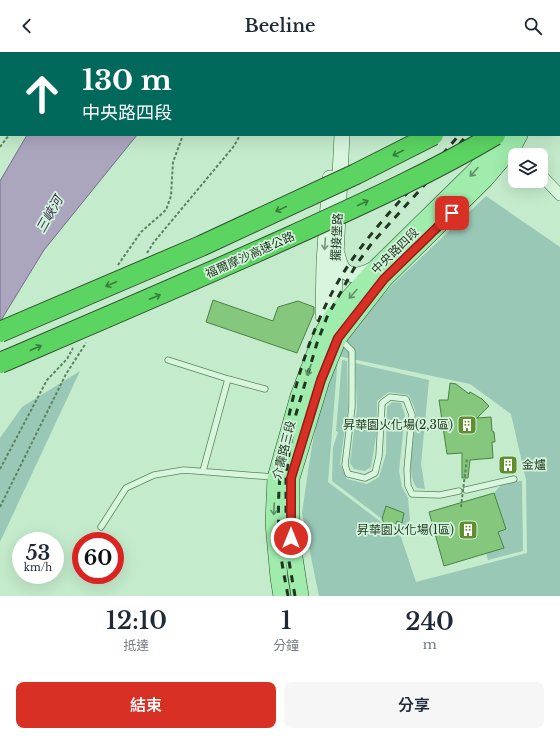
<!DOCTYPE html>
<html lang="zh-TW">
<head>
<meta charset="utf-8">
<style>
  :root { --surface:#fff; --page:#f6f6f7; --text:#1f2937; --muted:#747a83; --accent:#d93025 }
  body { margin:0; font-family:"Libre Baskerville","Noto Sans TC",serif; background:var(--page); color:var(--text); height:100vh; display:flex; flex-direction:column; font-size:15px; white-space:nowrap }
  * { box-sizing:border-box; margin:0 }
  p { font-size:13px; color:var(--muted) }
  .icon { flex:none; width:22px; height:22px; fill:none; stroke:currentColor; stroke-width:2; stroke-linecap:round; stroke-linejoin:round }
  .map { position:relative; height:544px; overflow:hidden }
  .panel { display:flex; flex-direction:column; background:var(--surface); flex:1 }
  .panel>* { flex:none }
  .top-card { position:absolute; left:0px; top:0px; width:560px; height:84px; box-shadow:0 4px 16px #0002; background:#00695c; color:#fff; overflow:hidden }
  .buttons { position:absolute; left:508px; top:96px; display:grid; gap:8px }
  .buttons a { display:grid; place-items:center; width:40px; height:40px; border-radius:8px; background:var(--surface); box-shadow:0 4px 16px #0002; font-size:20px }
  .speed { position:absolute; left:12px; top:480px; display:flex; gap:8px; font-size:20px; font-weight:700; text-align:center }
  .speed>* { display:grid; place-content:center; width:52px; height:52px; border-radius:50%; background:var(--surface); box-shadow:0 4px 16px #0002; line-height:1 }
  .speed small { font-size:10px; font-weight:400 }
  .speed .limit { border:6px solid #d22; background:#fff; color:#111 }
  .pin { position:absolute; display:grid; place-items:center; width:34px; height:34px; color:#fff; margin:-17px; border-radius:8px; box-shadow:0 2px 6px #0006 }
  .me { position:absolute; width:44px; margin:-22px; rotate:0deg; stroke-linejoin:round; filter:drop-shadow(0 0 3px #0008) }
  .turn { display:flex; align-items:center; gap:14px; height:84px; padding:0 16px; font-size:18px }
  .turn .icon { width:52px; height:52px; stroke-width:2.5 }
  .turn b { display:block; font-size:28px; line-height:34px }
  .eta { display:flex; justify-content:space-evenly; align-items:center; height:68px; text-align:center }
  .eta b { font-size:24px; font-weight:600; line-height:28px }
  .primary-button { display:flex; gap:8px; margin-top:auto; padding:8px 16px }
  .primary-button a { flex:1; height:46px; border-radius:8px; background:var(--accent); color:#fff; font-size:16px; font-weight:600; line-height:46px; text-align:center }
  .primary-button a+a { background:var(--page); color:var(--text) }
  header { display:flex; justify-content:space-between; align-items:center; height:52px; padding:0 16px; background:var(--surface); font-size:18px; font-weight:600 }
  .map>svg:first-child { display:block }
  .green { fill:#99c8b6; fill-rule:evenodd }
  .water { fill:#aba6be; stroke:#756d8c }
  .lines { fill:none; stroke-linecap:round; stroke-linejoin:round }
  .river { stroke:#aba6be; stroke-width:19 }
  .building { fill:#84c77d; stroke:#4a8243 }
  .lane-casing { stroke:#5c845d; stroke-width:7 }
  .street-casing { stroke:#5c845d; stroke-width:12 }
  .secondary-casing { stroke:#3f663f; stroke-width:16 }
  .primary-casing { stroke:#315230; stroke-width:18 }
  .highway-casing { stroke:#315230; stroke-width:22 }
  .path { stroke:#5c845d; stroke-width:2; stroke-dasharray:3 2; stroke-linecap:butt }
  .lane { stroke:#d7f6dd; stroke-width:5.5 }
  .street { stroke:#d7f6dd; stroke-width:11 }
  .secondary { stroke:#d7f6dd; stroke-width:15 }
  .primary { stroke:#9fecad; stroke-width:17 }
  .highway { stroke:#5bd461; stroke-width:20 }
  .rail { stroke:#1f351f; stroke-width:3; stroke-dasharray:7 7; stroke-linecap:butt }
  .highway-bridge-casing { stroke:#315230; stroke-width:22; stroke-linecap:butt }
  .path-bridge { stroke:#5c845d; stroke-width:2; stroke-dasharray:3 2; stroke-linecap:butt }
  .highway-bridge { stroke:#5bd461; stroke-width:20 }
  .oneway { stroke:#3a7d3d }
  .oneway2 { stroke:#5f9066 }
  .oneway3 { stroke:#7b967e }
  .route-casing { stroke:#8d1f18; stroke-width:10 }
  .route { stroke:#d93025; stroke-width:7 }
  .labels { text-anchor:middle; stroke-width:3.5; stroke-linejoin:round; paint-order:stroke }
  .street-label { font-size:12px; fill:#1f351f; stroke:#d3f3da }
  .poi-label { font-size:12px; fill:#1f351f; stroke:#d3f3da; text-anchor:end }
  .water-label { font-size:13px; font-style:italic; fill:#3f2f54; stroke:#d3f3da }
</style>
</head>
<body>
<header><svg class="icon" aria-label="back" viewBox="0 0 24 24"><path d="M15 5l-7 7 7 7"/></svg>Beeline<svg class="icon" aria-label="search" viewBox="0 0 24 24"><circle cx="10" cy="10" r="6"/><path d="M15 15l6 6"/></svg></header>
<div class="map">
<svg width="560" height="544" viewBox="0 0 560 544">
  <rect width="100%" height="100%" fill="#c4ebcc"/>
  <!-- green -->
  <path class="green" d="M486 144 560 195V544H319L302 461 311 399 325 331 341 291 389 236ZM338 304 470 332 511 362 526 428 527 501 416 530 401 485 328 430Z
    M342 308 347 309 348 355 340 412 347 427 367 432 379 425 386 402 387 355 392 350 401 351 405 363 399 419 402 435 408 446 410 468 401 479 395 475 397 469 402 471 386 454 382 467 332 429 333 395 338 380 336 379Z
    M355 311 429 328 421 412 425 437 417 436C404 420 416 383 416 364 416 357 411 349 409 343L389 340 377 349V378L371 415 365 419 354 417 350 411 357 355Z
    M80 319 0 490V386L22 355Z
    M519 429H522L523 499 488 508 486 501 504 496 498 480 506 477 494 441 502 432Z"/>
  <!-- water -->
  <path class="water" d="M27 83H137L44 198 0 270V129Z"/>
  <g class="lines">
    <!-- river -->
    <path class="river" d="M375 0H376"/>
  </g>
  <!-- building -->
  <path class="building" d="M213 248 273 269 278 255 298 249 314 255V261L297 301 206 270Z
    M450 331 456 332 469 342 470 340 482 347 489 354 477 366 491 365 492 379 494 380 495 390H492L493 406 470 408 468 426H462V401L447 402 439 348H448Z
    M502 406H515L514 420H502Z
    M494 441 506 477 498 480 504 496 444 514 429 460Z
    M386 454 404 461 402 471 397 469 395 475 384 471 382 467Z"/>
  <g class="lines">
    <defs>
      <path id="lane" d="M418 0 419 1
        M0 2 1 0
        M340 287 352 299V355L345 413 348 422 365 426 375 421 379 404 382 351 390 345 406 347 412 363 407 418 408 434 412 442 440 443 459 439
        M168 308 228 327 265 337
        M203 419 228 327
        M466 438 514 427
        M101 475 126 436 154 423 184 418 273 425"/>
      <path id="street" d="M507 92 513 94 522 103
        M541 123 560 143"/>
      <path id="secondary" d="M332 0V1
        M343 0V1
        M337 201C338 206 340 212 342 216 352 229 366 221 376 216
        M323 264 324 210 330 126
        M335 271 333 264 342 83"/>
      <path id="primary" d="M538 1V0
        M551 1V0
        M282 544 279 526 274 471 276 426 299 344 323 281 333 264 377 215 477 117 501 83
        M300 544 291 486V426L321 328 338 286 384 227 485 127 513 94 519 83"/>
      <path id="highway" d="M559 15H560
        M559 45 560 44"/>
    </defs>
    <!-- lane casing -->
    <use href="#lane" class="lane-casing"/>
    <!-- street casing -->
    <use href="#street" class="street-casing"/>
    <!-- secondary casing -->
    <use href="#secondary" class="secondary-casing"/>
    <!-- primary casing -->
    <use href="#primary" class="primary-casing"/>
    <!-- highway casing -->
    <use href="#highway" class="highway-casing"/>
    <!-- path -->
    <path class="path" d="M44 1V0
      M234 1V0
      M281 1V0
      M0 95 9 83
      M147 201 154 190 234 94 240 83
      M118 213 141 180 166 158 171 144 173 110 183 83
      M0 417 47 328 67 307 73 296
      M0 455 66 322 86 291"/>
    <!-- lane -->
    <use href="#lane" class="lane"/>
    <!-- street -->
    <use href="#street" class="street"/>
    <!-- secondary -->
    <use href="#secondary" class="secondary"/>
    <!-- primary -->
    <use href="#primary" class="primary"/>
    <!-- highway -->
    <use href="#highway" class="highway"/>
    <!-- rail -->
    <path class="rail" d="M511 1 512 0
      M520 1 521 0
      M288 544C285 527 281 510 280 493 271 404 301 278 354 205 385 161 425 124 459 83
      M295 544 286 492V427L289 401 296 362 317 291 327 265 356 213 372 191 437 119 467 83"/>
    <defs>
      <path id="highway-bridge" d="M0 280 201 194 356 122 433 83
        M0 311C98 269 197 227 294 183 362 152 431 121 495 83"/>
    </defs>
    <!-- highway-bridge casing -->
    <use href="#highway-bridge" class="highway-bridge-casing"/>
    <!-- path-bridge -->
    <path class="path-bridge" d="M461 455 467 406"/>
    <!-- highway-bridge -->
    <use href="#highway-bridge" class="highway-bridge"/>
  </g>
  <!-- one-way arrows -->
  <defs><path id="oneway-shaft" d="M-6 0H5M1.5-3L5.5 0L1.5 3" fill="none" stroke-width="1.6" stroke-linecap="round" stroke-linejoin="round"/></defs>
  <g class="oneway">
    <use href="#oneway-shaft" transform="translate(398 101) rotate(153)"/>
    <use href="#oneway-shaft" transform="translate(363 151) rotate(-25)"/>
    <use href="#oneway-shaft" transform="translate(281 157) rotate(155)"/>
    <use href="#oneway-shaft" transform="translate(111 232) rotate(157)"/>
    <use href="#oneway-shaft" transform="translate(155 245) rotate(-23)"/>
    <use href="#oneway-shaft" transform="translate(36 296) rotate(-23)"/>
  </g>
  <g class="oneway2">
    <use href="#oneway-shaft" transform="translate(474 120) rotate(132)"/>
    <use href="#oneway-shaft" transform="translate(353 242) rotate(132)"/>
    <use href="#oneway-shaft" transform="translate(309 318) rotate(111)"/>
    <use href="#oneway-shaft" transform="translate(274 457) rotate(93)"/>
  </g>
  <use class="oneway3" href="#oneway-shaft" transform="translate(325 192) rotate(94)"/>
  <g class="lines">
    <defs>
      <path id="route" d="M291 486V426L321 328 338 286 384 227 452 161"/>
    </defs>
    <!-- route casing -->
    <use href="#route" class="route-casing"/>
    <!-- route -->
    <use href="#route" class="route"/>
  </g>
  <!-- icons -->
  <defs>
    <symbol id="building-square" viewBox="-11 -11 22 22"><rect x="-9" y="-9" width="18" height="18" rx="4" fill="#618f30" stroke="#d3f3da"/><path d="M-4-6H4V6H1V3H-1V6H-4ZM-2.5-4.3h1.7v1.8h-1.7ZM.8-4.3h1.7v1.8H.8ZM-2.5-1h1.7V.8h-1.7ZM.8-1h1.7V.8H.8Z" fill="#fff"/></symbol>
  </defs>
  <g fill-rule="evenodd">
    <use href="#building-square" x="456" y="362" width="22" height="22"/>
    <use href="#building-square" x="497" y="402" width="22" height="22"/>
    <use href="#building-square" x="457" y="467" width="22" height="22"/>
  </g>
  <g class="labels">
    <!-- street labels -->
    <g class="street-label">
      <text transform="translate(337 185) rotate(-87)" y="4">擺接堡路</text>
      <text transform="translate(395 199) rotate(-44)" y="4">中央路四段</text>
      <text transform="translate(250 203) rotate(-24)" y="4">福爾摩沙高速公路</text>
      <text transform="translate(284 398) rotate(-76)" y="4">介壽路三段</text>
    </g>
    <!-- poi labels -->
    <g class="poi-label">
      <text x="453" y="377">昇華園火化場(2,3區)</text>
      <text x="522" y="417" text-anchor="start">金爐</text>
      <text x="454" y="482">昇華園火化場(1區)</text>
    </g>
    <!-- water labels -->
    <g class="water-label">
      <text transform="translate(49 162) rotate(-60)" y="5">三峽河</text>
    </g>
  </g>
</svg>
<div class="buttons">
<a><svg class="icon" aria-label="layers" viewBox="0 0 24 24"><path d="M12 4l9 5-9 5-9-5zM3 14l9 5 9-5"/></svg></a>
</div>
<div class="speed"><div>53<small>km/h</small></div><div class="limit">60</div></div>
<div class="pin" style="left:452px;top:161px;background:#d93025"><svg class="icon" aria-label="arrive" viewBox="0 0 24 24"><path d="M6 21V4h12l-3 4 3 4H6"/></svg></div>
<svg class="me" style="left:291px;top:486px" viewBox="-20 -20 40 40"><circle r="17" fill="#d93025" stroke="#fff" stroke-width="3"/><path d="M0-11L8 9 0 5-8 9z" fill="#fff"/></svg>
<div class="top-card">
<div class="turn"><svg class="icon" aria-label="ahead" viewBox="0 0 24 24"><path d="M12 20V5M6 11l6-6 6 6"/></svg><div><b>130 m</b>中央路四段</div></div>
</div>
</div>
<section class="panel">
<div class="eta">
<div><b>12:10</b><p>抵達</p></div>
<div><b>1</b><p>分鐘</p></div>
<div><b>240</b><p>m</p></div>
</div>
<div class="primary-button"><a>結束</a><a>分享</a></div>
</section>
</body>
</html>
